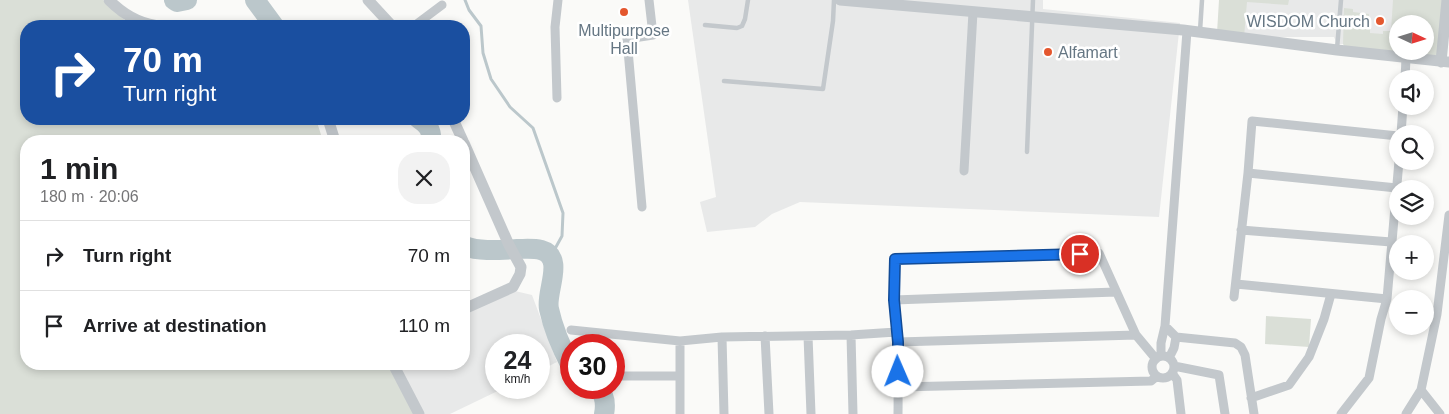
<!DOCTYPE html>
<html lang="en">
<head>
<meta charset="utf-8">
<style>
  :root { --surface:#fff; --page:#f2f2f2; --text:#202124; --muted:#757577; --line:#e0e0e0 }
  body { margin:0; font-family:Helvetica,sans-serif; background:var(--page); color:var(--text); height:100vh; display:flex; flex-direction:column; font-size:19px; white-space:nowrap }
  * { box-sizing:border-box; margin:0 }
  p { font-size:16px; color:var(--muted) }
  .icon { flex:none; width:28px; height:28px; fill:none; stroke:currentColor; stroke-width:2; stroke-linecap:round; stroke-linejoin:round }
  .map { position:relative; flex:1; overflow:hidden }
  .side { position:absolute; left:20px; top:135px; width:450px; height:235px; display:flex; flex-direction:column; background:var(--surface); border-radius:20px; box-shadow:0 2px 8px #0003 }
  .side>* { flex:none }
  .top-card { position:absolute; left:20px; top:20px; width:450px; height:105px; border-radius:20px; box-shadow:0 2px 8px #0003; background:#1a4fa0; color:#fff; overflow:hidden }
  .needle { width:32px; rotate:94deg }
  .tools { position:absolute; left:1389px; top:15px; display:grid; gap:10px }
  .tools a { display:grid; place-items:center; width:45px; height:45px; border-radius:50%; background:var(--surface); box-shadow:0 2px 8px #0003; font-size:25px }
  .speed { position:absolute; left:485px; top:334px; display:flex; gap:10px; font-size:25px; font-weight:700; text-align:center }
  .speed>* { display:grid; place-content:center; width:65px; height:65px; border-radius:50%; background:var(--surface); box-shadow:0 2px 8px #0003; line-height:1 }
  .speed small { font-size:12px; font-weight:400 }
  .speed .limit { border:8px solid #d22; background:#fff; color:#111 }
  .pin { position:absolute; display:grid; place-items:center; width:42px; height:42px; color:#fff; margin:-21px; border:2px solid #fff; border-radius:50%; box-shadow:0 1px 5px #0007 }
  .me { position:absolute; width:55px; margin:-28px; rotate:359deg; stroke-linejoin:round; filter:drop-shadow(0 0 4px #0008) }
  .turn { display:flex; align-items:center; gap:18px; height:105px; padding:0 20px; font-size:22px }
  .turn .icon { width:65px; height:65px; stroke-width:2.5 }
  .turn b { display:block; font-size:35px; line-height:42px }
  .round { display:grid; place-items:center; flex:none; width:52px; height:52px; border-radius:20px; background:var(--page) }
  .summary { display:flex; align-items:center; justify-content:space-between; height:85px; padding:0 20px }
  h1 { font-size:30px; font-weight:700; line-height:38px }
  ul { padding:0; list-style:none }
  li { display:flex; align-items:center; gap:15px; height:70px; padding:0 20px; border-top:1px solid var(--line) }
  li div { flex:1 }
  li b { display:block; font-size:19px }
  li em { font-style:normal }
  .map>svg:first-child { display:block }
  .built { fill:#e8e9e9; fill-rule:evenodd }
  .green { fill:#dadfd7; fill-rule:evenodd }
  .lines { fill:none; stroke-linecap:round; stroke-linejoin:round }
  .stream { stroke:#bbc7cb; stroke-width:3 }
  .river { stroke:#bbc7cb; stroke-width:20 }
  .service { stroke:#c3c8cc; stroke-width:4.5 }
  .minor { stroke:#c3c8cc; stroke-width:9 }
  .tertiary { stroke:#c3c8cc; stroke-width:11 }
  .route-casing { stroke:#114b97; stroke-width:12 }
  .route { stroke:#1a73e8; stroke-width:9 }
  .poi-dot { fill:#e4572e; stroke:#fff; stroke-width:2 }
  .labels { text-anchor:middle; stroke-width:5; stroke-linejoin:round; paint-order:stroke }
  .poi-label { font-size:16px; fill:#657683; stroke:#fff; text-anchor:end }
</style>
</head>
<body>
<div class="map">
<svg width="1449" height="414" viewBox="0 0 1449 414">
  <rect width="100%" height="100%" fill="#fafaf8"/>
  <!-- built -->
  <path class="built" d="M688 0H1043V9L1180 23 1159 217 800 202 772 214 755 227 707 232 700 202 716 197Z
    M1219 0H1445L1438 57 1348 50 1343 44H1337L1334 37H1244ZM1398 24H1425V51H1398Z
    M515 291 532 295 557 362 539 371V345H496V388H504L450 414H422L398 364H464V312Z"/>
  <!-- green -->
  <path class="green" d="M0 0H103L129 24 136 26H26V119H316L323 141H26V364H391L417 414H0Z
    M1219 0H1289L1288 5 1247 2 1244 37 1217 33Z
    M1393 0H1445L1438 57 1348 50 1343 44 1344 8 1353 9V12L1369 14 1368 28 1370 29V33L1383 34V31H1391ZM1398 24H1425V51H1398Z
    M1266 316 1311 319 1309 347 1265 344Z"/>
  <g class="lines">
    <!-- stream -->
    <path class="stream" d="M465 0 469 10 481 26 483 53 491 79 510 107 533 128 563 213 562 236 551 256"/>
    <!-- river -->
    <path class="river" d="M174 0 177 2 187 0
      M255 0 274 26
      M419 119C428 125 432 130 431 141
      M464 246C481 252 499 250 517 249 525 249 533 248 541 250 566 257 545 292 549 309 553 328 562 349 571 366
      M598 388C605 395 606 404 604 414"/>
    <!-- service -->
    <path class="service" d="M705 25 737 28 742 26 745 19 748 0
      M1200 31 1202 0
      M1337 49 1341 0
      M724 81 823 89 833 21 834 0
      M1027 152 1033 0"/>
    <!-- minor -->
    <path class="minor" d="M414 26 442 5
      M1187 31 1165 326 1176 337 1235 343 1241 347 1245 355 1254 414
      M1405 79 1406 58
      M557 98 555 27 558 0
      M1401 134 1403 106
      M964 171 973 12
      M1248 173 1397 188
      M642 207 627 39 653 35 649 0
      M1241 230 1391 242
      M1236 284 1387 299
      M1234 297 1248 173 1252 121 1398 136
      M894 300 1116 292
      M571 330 680 341 722 337 851 335 896 332
      M851 335 853 414
      M765 336 769 414
      M808 336 811 414
      M722 337 724 414
      M680 341V414
      M898 342 1136 335
      M1161 356V343L1165 326
      M1152 367a11 11 0 1 1 22 0a11 11 0 1 1-22 0Z
      M1169 358 1174 348 1176 337
      M1174 366 1219 375 1225 414
      M1172 373 1177 380 1181 414
      M616 376H679
      M899 387 1151 381 1157 376
      M1421 390 1440 414
      M1251 398 1289 385 1309 357 1324 319 1331 294
      M898 414C899 362 894 311 895 259L1099 253 1136 335 1156 359
      M1341 414 1369 378 1381 319 1387 299 1399 161
      M1406 414 1421 390 1437 314 1449 215"/>
    <!-- tertiary -->
    <path class="tertiary" d="M109 0C124 15 141 25 162 26
      M368 0 392 26
      M840 0 1183 30 1337 50 1449 62
      M1441 62 1447 0
      M328 119 335 141
      M453 119 463 141
      M464 143 509 245 521 267 520 274 513 287 464 309
      M393 364 419 414"/>
  </g>
  <g class="lines">
    <defs>
      <path id="route" d="M898 372V342L894 300 895 259 1080 254"/>
    </defs>
    <!-- route casing -->
    <use href="#route" class="route-casing"/>
    <!-- route -->
    <use href="#route" class="route"/>
  </g>
  <!-- markers -->
  <g class="poi-dot">
    <circle cx="624" cy="12" r="5"/>
    <circle cx="1380" cy="21" r="5"/>
    <circle cx="1048" cy="52" r="5"/>
  </g>
  <g class="labels">
    <!-- poi labels -->
    <g class="poi-label">
      <text x="1370" y="27">WISDOM Church</text>
      <text x="624" y="36" text-anchor="middle">Multipurpose<tspan x="624" dy="18">Hall</tspan></text>
      <text x="1058" y="58" text-anchor="start">Alfamart</text>
    </g>
  </g>
</svg>
<div class="tools">
<a><svg class="needle" viewBox="-14 -14 28 28"><path d="M0-13l5 13h-10z" fill="#e53935"/><path d="M0 13l5-13h-10z" fill="#757577"/></svg></a>
<a><svg class="icon" aria-label="sound" viewBox="0 0 24 24"><path d="M4 9h4l5-4v14l-5-4H4zM17 9q2 3 0 6"/></svg></a>
<a><svg class="icon" aria-label="search" viewBox="0 0 24 24"><circle cx="10" cy="10" r="6"/><path d="M15 15l6 6"/></svg></a>
<a><svg class="icon" aria-label="layers" viewBox="0 0 24 24"><path d="M12 4l9 5-9 5-9-5zM3 14l9 5 9-5"/></svg></a>
<a>+</a>
<a>−</a>
</div>
<div class="speed"><div>24<small>km/h</small></div><div class="limit">30</div></div>
<div class="pin" style="left:1080px;top:254px;background:#d93025"><svg class="icon" aria-label="arrive" viewBox="0 0 24 24"><path d="M6 21V4h12l-3 4 3 4H6"/></svg></div>
<svg class="me" style="left:898px;top:372px" viewBox="-20 -20 40 40"><circle r="19" fill="#fff"/><path d="M0-13L10 11 0 6-10 11z" fill="#1a73e8"/></svg>
<div class="top-card">
<div class="turn"><svg class="icon" aria-label="right" viewBox="0 0 24 24"><path d="M7 20v-9h11M14 6l5 5-5 5"/></svg><div><b>70 m</b>Turn right</div></div>
</div>
<section class="side">
<div class="summary"><div><h1>1 min</h1><p>180 m · 20:06</p></div><a class="round"><svg class="icon" aria-label="close" viewBox="0 0 24 24"><path d="M6 6l12 12M18 6L6 18"/></svg></a></div>
<ul>
<li><svg class="icon" aria-label="right" viewBox="0 0 24 24"><path d="M7 20v-9h11M14 6l5 5-5 5"/></svg><div><b>Turn right</b></div><em>70 m</em></li>
<li><svg class="icon" aria-label="arrive" viewBox="0 0 24 24"><path d="M6 21V4h12l-3 4 3 4H6"/></svg><div><b>Arrive at destination</b></div><em>110 m</em></li>
</ul>
</section>
</div>
</body>
</html>
